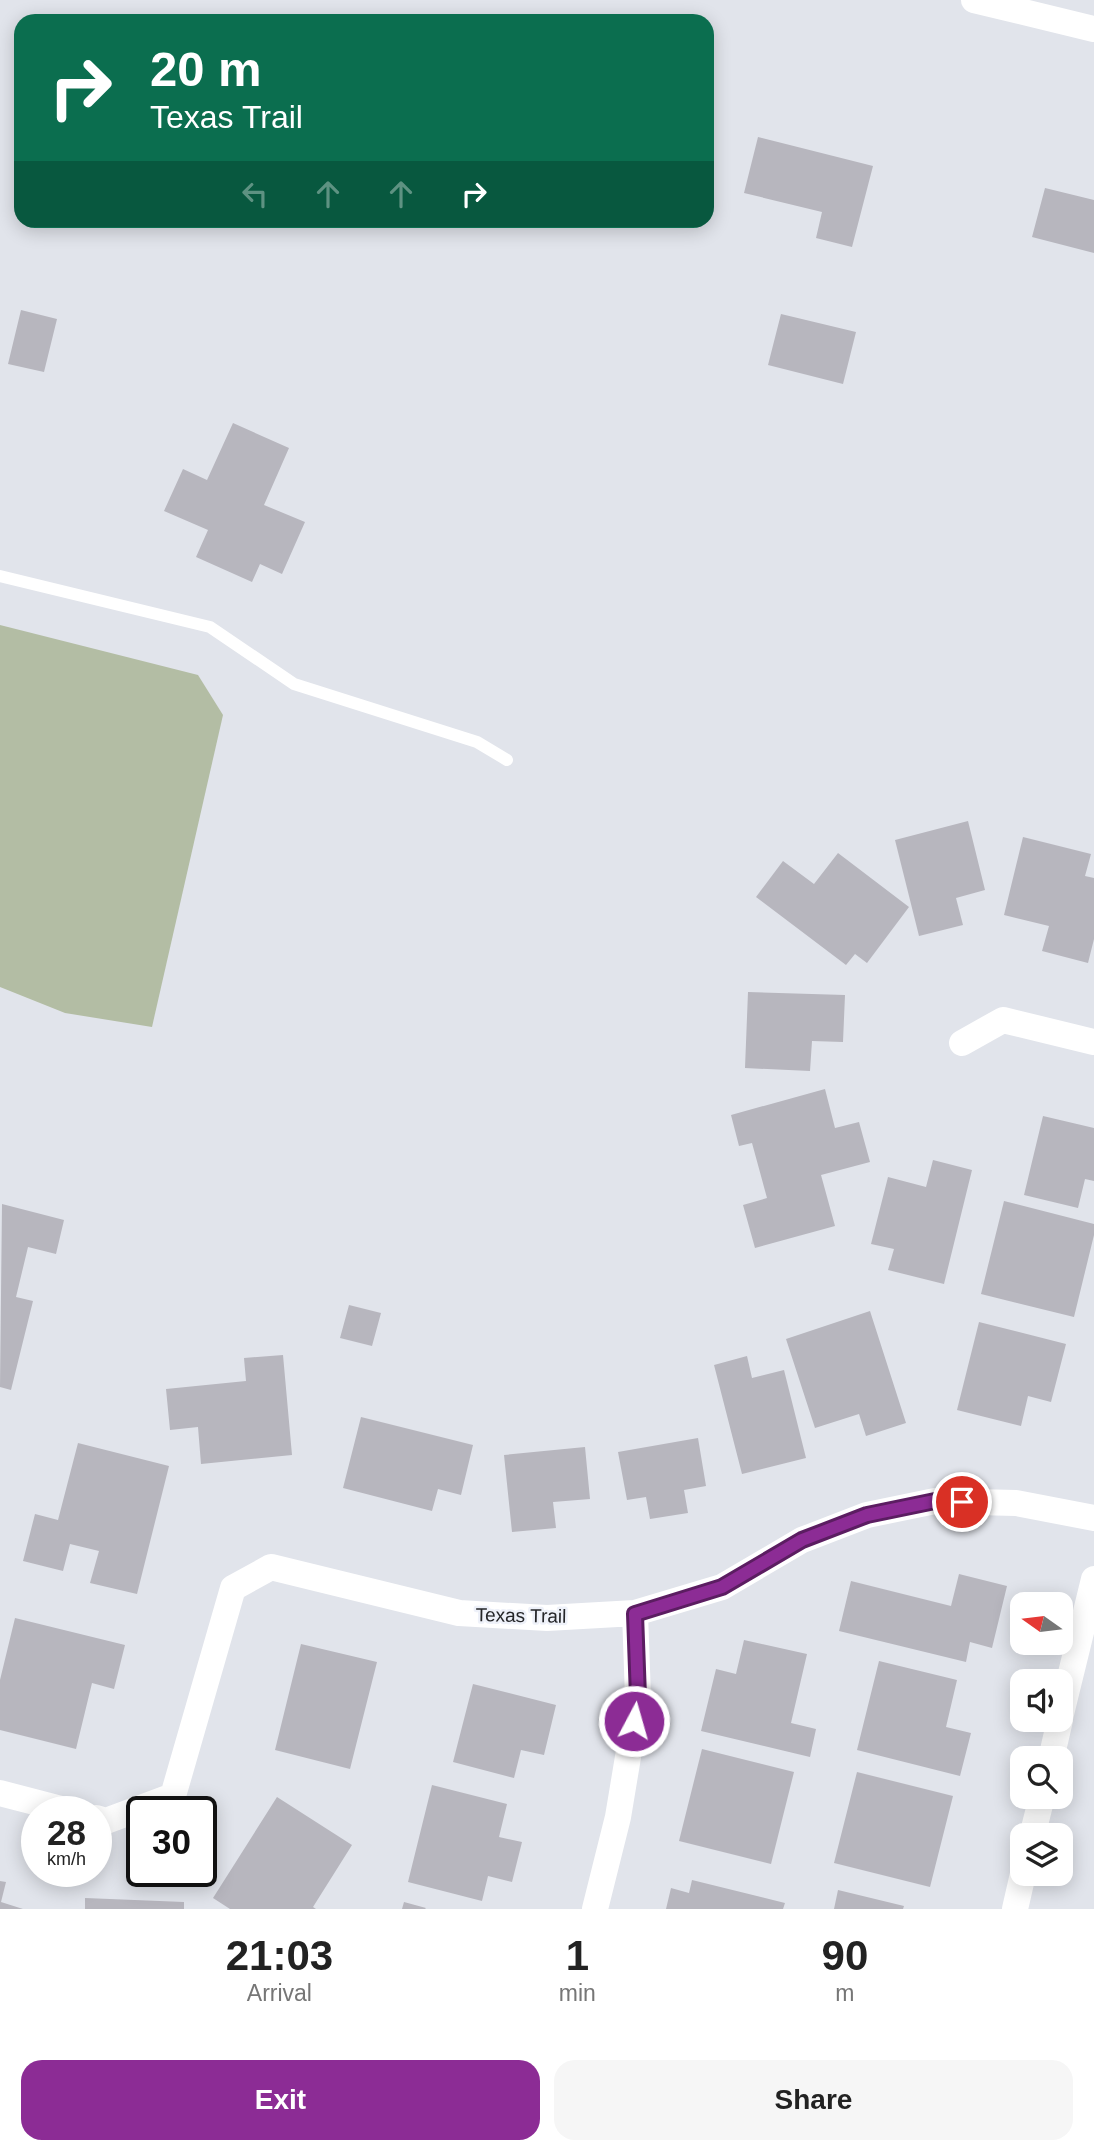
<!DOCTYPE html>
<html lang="en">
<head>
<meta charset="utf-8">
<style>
  :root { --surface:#fff; --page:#f6f6f6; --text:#222; --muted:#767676; --accent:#8c2c95 }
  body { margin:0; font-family:Helvetica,sans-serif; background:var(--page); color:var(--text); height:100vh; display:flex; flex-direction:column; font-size:26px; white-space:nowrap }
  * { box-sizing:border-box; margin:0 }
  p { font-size:23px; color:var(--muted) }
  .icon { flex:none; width:38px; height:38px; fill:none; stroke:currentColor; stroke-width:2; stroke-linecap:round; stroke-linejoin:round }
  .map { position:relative; height:1909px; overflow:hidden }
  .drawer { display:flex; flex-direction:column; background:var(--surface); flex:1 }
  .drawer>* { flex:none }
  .top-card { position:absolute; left:14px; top:14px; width:700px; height:214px; border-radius:21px; box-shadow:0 4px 18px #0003; background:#0b6e4f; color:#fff; overflow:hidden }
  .needle { width:46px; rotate:284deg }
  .buttons { position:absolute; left:1010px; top:1592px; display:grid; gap:14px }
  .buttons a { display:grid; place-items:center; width:63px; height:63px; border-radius:14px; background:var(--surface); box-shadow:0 4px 18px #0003; font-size:35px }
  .speed { position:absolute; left:21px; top:1796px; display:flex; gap:14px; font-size:35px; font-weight:700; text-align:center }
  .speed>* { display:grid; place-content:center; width:91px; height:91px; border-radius:50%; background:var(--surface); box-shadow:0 4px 18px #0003; line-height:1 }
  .speed small { font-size:18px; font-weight:400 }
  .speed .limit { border:4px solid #111; border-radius:10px; background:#fff; color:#111 }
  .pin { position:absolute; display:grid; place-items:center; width:60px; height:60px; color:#fff; margin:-30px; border:4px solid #fff; border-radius:50%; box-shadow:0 2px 7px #0007 }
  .me { position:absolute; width:77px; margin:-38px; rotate:6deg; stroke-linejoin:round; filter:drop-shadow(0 0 5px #0008) }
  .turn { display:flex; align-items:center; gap:24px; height:147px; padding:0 21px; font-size:32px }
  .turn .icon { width:91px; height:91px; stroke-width:2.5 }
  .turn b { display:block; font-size:49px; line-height:60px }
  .lanes { display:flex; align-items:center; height:66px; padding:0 21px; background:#0003; justify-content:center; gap:35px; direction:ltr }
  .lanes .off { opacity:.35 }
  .eta { display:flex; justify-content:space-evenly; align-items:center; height:119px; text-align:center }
  .eta b { font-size:42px; font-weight:700; line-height:49px }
  .button { display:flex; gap:14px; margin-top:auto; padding:14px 21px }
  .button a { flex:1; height:80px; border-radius:21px; background:var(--accent); color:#fff; font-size:28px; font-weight:700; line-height:80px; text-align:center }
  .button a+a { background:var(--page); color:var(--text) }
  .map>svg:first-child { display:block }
  .green { fill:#b3bda4 }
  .building { fill:#b7b6be }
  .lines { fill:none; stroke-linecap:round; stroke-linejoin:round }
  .service { stroke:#fff; stroke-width:12 }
  .minor { stroke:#fff; stroke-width:26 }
  .route-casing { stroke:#5b1d61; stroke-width:18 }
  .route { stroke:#8c2c95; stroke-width:12 }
  .labels { text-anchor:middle; stroke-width:5; stroke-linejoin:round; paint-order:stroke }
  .street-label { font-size:19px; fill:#252629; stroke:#eef1f9 }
</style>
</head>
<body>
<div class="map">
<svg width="1094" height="1909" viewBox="0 0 1094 1909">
  <rect width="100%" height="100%" fill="#e1e4eb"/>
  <!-- green -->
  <path class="green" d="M0 625 198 675 223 715 152 1027 65 1013 0 987Z"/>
  <!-- building -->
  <path class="building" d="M758 137 873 166 852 247 816 238 822 212 744 193Z
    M1045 188 1094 200V253L1032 237Z
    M21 310 57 319 44 372 8 364Z
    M781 314 856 332 843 384 768 365Z
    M233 423 289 448 264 505 305 522 282 574 260 564 252 582 196 557 208 530 164 511 183 469 207 480Z
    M968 821 985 890 956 898 963 925 919 936 895 840Z
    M1023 837 1091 854 1085 876 1094 878V939L1088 963 1042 951 1049 926 1004 915Z
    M838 853 909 907 867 963 855 954 846 965 756 897 783 861 814 884Z
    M748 992 845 995 843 1042 812 1041 810 1071 745 1068Z
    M825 1089 835 1128 859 1122 870 1162 821 1175 835 1226 755 1248 743 1205 767 1198 752 1143 739 1146 731 1115Z
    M1043 1116 1094 1128V1181L1085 1179 1078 1208 1024 1195Z
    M933 1160 972 1170 944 1284 888 1270 894 1249 871 1244 888 1177 926 1187Z
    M1004 1201 1094 1224V1235L1074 1317 981 1294Z
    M2 1204 64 1220 56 1254 28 1247 16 1297 33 1301 11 1390 0 1387Z
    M349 1305 381 1313 372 1346 340 1338Z
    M870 1311 906 1423 866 1436 859 1414 815 1428 786 1339Z
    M979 1322 1066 1344 1051 1402 1028 1396 1021 1426 957 1410Z
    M283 1355 292 1455 201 1464 198 1427 170 1430 166 1389 246 1381 244 1358Z
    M747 1356 752 1378 784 1370 806 1458 742 1474 714 1365Z
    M361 1417 473 1445 461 1495 438 1489 432 1511 343 1488Z
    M698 1438 706 1486 684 1490 688 1513 650 1519 646 1497 627 1500 618 1452Z
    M78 1443 169 1466 137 1594 90 1583 99 1551 70 1544 63 1571 23 1561 35 1514 58 1520Z
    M585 1447 590 1499 553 1502 556 1528 512 1532 504 1455Z
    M959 1574 1007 1586 992 1648 970 1642 966 1662 839 1631 851 1581 951 1606Z
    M15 1618 125 1645 114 1689 92 1683 76 1749 0 1730V1680Z
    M744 1640 807 1654 791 1723 816 1729 810 1757 701 1731 716 1669 736 1674Z
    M301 1644 377 1662 350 1769 275 1750Z
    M879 1661 957 1680 946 1727 971 1733 960 1776 857 1750Z
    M473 1684 556 1705 544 1755 521 1750 514 1778 453 1762Z
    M702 1749 794 1772 771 1864 679 1841Z
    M857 1772 953 1796 930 1887 834 1863Z
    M432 1785 507 1804 499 1837 522 1842 512 1882 488 1876 482 1901 408 1882Z
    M277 1797 352 1845 313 1907 316 1909H230L213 1898Z
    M692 1880 785 1903 783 1909H666L671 1888 689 1893Z
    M0 1881 6 1882 1 1902 23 1909H0Z
    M838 1890 904 1906 903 1909H834Z
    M85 1898 184 1902V1909H85Z
    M404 1902 426 1908 425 1909H402Z"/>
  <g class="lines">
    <!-- service -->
    <path class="service" d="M0 576 210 627 294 684 477 742 507 760"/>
    <!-- minor -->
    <path class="minor" d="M974 0 1094 29
      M962 1043 1003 1020 1094 1042
      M1060 1718 1094 1579
      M1051 1759 1060 1720
      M0 1793 69 1811
      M96 1818 106 1821 173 1796 233 1588 271 1567 459 1613 547 1618 635 1613 722 1587 802 1540 867 1515 935 1501 1016 1503 1094 1518
      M1032 1836 1042 1797
      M595 1909 618 1817 638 1697 635 1613
      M1015 1909 1023 1874"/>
  </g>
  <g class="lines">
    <defs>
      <path id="route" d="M634 1721 638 1697 635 1614 722 1587 802 1540 867 1515 935 1501 962 1502"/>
    </defs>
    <!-- route casing -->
    <use href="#route" class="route-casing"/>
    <!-- route -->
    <use href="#route" class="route"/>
  </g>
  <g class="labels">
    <!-- street labels -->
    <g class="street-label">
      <text transform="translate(521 1615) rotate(1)" y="7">Texas Trail</text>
    </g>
  </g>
</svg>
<div class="buttons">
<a><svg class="needle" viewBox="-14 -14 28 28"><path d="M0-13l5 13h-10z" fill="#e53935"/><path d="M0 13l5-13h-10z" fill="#767676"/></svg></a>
<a><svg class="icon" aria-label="sound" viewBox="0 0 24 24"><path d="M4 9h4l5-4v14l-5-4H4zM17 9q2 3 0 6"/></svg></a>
<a><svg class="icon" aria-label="search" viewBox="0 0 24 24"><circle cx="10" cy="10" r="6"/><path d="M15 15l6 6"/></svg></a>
<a><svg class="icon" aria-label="layers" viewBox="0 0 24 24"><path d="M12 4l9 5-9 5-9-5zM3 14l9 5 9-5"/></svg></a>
</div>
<div class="speed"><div>28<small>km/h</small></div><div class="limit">30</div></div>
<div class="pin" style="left:962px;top:1502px;background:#d93025"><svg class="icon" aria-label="arrive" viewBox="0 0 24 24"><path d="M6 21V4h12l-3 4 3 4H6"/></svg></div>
<svg class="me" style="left:634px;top:1721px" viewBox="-20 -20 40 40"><circle r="17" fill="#8c2c95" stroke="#fff" stroke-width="3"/><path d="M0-11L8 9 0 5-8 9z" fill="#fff"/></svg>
<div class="top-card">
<div class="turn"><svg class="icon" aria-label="right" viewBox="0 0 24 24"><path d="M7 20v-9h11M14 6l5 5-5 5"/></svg><div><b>20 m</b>Texas Trail</div></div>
<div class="lanes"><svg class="icon off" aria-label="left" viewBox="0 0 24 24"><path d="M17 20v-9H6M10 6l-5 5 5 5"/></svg><svg class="icon off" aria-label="ahead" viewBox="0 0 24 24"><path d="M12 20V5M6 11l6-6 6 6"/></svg><svg class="icon off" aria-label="ahead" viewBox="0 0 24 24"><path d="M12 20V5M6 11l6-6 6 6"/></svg><svg class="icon" aria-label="right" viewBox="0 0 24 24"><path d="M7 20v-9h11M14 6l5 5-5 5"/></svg></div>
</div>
</div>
<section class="drawer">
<div class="eta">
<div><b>21:03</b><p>Arrival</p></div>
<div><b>1</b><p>min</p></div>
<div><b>90</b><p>m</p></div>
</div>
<div class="button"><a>Exit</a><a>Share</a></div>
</section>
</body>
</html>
